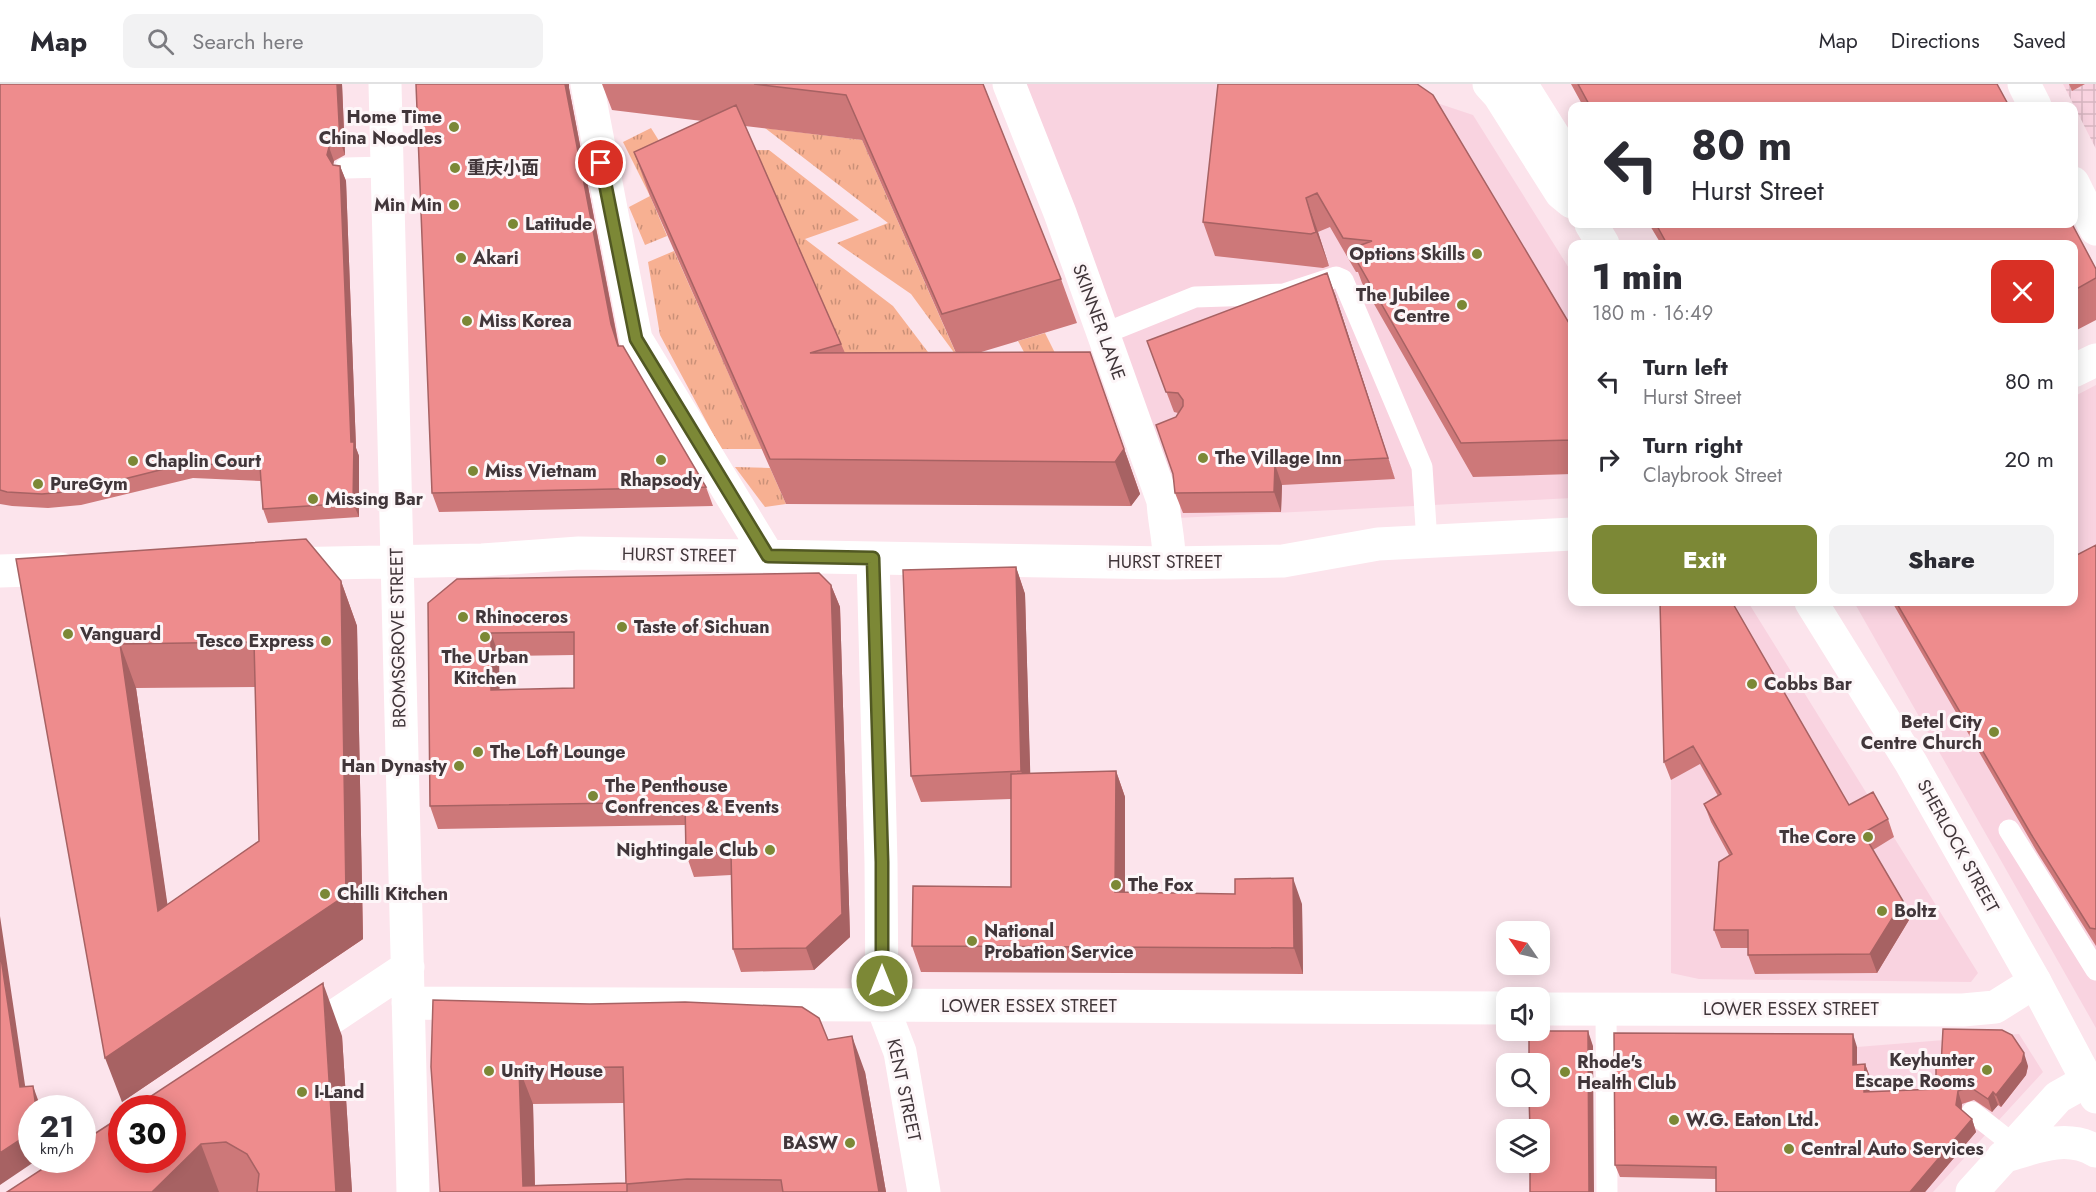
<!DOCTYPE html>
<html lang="en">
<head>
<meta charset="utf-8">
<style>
  :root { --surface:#fff; --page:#f2f2f3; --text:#2b2b33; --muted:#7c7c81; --line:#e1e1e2; --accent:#7c8836 }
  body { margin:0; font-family:Jost,"Noto Sans SC",sans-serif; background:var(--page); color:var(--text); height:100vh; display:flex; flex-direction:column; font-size:22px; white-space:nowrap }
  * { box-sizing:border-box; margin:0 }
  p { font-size:20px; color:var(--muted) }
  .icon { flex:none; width:33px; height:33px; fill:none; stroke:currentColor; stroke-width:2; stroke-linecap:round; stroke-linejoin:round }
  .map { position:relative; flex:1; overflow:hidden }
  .side { position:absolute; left:1568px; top:156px; width:510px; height:366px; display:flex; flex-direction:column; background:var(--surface); border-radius:12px; box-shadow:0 3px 15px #0003 }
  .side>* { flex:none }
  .hud { position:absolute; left:1568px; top:18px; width:510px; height:126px; border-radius:12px; box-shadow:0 3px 15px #0003; background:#fff; color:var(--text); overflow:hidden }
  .needle { width:39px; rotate:304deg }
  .buttons { position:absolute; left:1496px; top:837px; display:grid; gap:12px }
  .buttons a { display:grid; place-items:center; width:54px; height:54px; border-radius:12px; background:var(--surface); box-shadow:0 3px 15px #0003; font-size:30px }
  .speed { position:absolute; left:18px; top:1011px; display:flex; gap:12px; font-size:30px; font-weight:700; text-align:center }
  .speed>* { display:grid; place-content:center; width:78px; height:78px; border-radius:50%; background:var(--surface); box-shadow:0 3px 15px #0003; line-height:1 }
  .speed small { font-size:15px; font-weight:400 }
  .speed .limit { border:9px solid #d22; background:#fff; color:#111 }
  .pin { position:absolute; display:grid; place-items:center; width:51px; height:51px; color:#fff; margin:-26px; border:3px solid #fff; border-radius:50%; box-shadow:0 2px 6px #0007 }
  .me { position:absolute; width:66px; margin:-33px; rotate:0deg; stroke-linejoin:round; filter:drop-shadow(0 0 4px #0008) }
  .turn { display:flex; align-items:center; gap:21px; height:126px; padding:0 24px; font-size:27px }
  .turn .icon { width:78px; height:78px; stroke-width:2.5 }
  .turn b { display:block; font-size:42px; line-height:51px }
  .round { display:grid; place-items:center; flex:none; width:63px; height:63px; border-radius:12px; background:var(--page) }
  .summary { display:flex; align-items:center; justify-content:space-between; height:102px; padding:0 24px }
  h1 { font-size:36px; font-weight:800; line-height:45px }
  .cta { display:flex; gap:12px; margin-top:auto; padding:12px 24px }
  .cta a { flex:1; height:69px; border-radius:12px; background:var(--accent); color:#fff; font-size:24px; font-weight:800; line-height:69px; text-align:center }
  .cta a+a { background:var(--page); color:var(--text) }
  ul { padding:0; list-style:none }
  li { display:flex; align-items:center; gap:18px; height:78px; padding:0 24px }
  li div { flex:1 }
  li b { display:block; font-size:22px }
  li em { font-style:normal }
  header { display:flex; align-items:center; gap:36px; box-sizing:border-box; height:84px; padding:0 30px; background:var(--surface); border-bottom:2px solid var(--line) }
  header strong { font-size:28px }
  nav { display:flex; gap:33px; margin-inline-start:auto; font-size:21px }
  .search { width:420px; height:54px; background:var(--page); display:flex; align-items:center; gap:15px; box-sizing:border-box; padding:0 21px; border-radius:12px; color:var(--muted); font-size:22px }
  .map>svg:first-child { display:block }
  .built { fill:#f9d3e0 }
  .industrial { fill:url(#industrial-grid) }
  .grass { fill:url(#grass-tufts) }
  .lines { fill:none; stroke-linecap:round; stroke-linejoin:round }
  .service { stroke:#fff; stroke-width:21 }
  .minor { stroke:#fff; stroke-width:33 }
  .tertiary { stroke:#fff; stroke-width:33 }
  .wall { fill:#cd7879; fill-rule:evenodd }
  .shaded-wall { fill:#a76263 }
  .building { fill:#ee8c8d; stroke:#a76263; stroke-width:1.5; fill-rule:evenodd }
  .route-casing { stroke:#515823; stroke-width:15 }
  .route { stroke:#7c8836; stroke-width:10 }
  .poi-dot { fill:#7c8836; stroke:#fdf6f8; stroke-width:2 }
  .labels { text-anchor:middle; stroke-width:6; stroke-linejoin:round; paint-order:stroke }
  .poi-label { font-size:18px; font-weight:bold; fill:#41363a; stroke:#fdf6f8; text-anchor:start }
  .street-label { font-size:18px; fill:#41363a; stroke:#fdf6f8 }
</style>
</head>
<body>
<header>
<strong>Map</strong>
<div class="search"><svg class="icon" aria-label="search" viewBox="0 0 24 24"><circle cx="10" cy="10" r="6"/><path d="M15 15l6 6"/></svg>Search here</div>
<nav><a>Map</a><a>Directions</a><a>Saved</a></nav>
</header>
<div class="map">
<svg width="2096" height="1108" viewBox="0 0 2096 1108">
  <defs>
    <pattern id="industrial-grid" width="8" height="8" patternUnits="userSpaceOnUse" patternTransform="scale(1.5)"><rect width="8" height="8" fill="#f9d3e0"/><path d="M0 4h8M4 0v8" fill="none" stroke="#d7b6c1"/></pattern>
    <pattern id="grass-tufts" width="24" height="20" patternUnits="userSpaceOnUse" patternTransform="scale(1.5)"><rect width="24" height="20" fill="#f7b092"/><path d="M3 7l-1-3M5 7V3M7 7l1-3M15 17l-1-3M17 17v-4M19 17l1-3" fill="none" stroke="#ca9078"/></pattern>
  </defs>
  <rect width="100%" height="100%" fill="#fce4ec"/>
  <!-- built -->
  <path class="built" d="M1023 0H1308L1392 10 1440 20 1473 31 1572 189V414L1177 434Z
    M2096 301V944L1854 518H2073V313Z
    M1666 518H1748L1978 889 1971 898 1699 895 1671 889V696Z
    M2019 950 2043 988 1933 1108H1858L1857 963Z"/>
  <!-- industrial -->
  <path class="industrial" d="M2063 0H2096V65Z"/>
  <!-- grass -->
  <path class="grass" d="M651 44 666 68 769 66 859 136 805 155 893 222 959 309 862 314 650 112 667 152 645 161 629 123 650 112 623 58Z
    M765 44 862 56 958 274 911 210 837 159 888 139Z
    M674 167 762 365H721L660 251 648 178Z
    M1045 249 1061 281 1037 292 1018 257Z
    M735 383 770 384 786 420 765 423Z"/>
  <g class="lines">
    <!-- service -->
    <path class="service" d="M345 84 387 83
      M1103 250 1195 213 1284 210 1336 193 1343 196 1422 383 1427 458
      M2009 746 2096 886
      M1606 925 1607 1108
      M1972 1028 2014 1061"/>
    <!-- minor -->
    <path class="minor" d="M385 0 413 1108
      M587 0 636 255 768 472
      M1009 0 1060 129 1163 417C1164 439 1170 458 1169 479
      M2024 0 2035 22
      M2073 99 2096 145
      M2073 287 2096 276
      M873 474 881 778 882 921 900 968 924 1108
      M281 480 482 476 579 469 1169 479 1283 477 1378 460 1572 450
      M0 487 61 485
      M408 919 1506 924
      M1539 925 1963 926 1995 923 2035 898
      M297 957 408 883
      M2003 1073C2033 1064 2066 1049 2096 1067
      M1972 1108 2058 1013 2088 996"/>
    <!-- tertiary -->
    <path class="tertiary" d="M1489 0 1499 11 1561 109 1572 118
      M1521 0 1572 81
      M1591 140 1603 160
      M1811 518 1911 679 2035 898 2096 1013"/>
  </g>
  <!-- wall -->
  <path class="wall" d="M0 0H342L345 71 334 77 333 81 340 82 346 97 356 364 359 372V433L268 439 263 425 261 397 193 394 81 421 48 424 12 422 0 420Z
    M602 0H983L1061 195 1077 239 978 269 1090 268 1140 410 1131 422 786 420 650 112 634 68 702 37 612 26ZM745 42 862 56 956 269H845Z
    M1218 0 1572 244V390L1473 393 1362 199 1358 188H1356L1330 143 1318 148 1329 182 1323 184 1215 172 1203 138Z
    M1571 0H1997L2009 22H1583Z
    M2069 0H2085L2072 7Z
    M569 4 619 262 706 403 713 422 439 428 432 409Z
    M1649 140H2072L2096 185V236L2073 248V160H1661Z
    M1335 210 1395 395 1282 401 1281 428 1183 429 1175 409 1176 333 1178 329 1174 328 1147 257Z
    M2096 461V862L2037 768 1892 518H2073Z
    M16 475 341 497 357 542 363 855 122 1018ZM255 603 259 757 167 821 136 604Z
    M1016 483 1025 510 1030 689 1116 687 1125 713V808L1302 820 1303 890 921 888 912 862 1011 803V715L921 718 911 692Z
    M831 501 840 523 850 853 814 886 741 888 733 865 731 791 694 793 686 770 685 741 438 745 430 722 428 519ZM574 571V604L499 606V572Z
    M1660 518 1849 721 1888 735 1894 753 1873 766 1909 836 1877 889 1755 890 1748 871V864H1721L1714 846 1729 771 1711 738 1704 720 1718 712 1700 680 1671 696 1664 678Z
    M342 952 352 1108H7Z
    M828 956 865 988 886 1108H440L431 983ZM624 1019 626 1099 535 1101 533 1020Z
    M1857 963V981L1865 980 1870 993 1869 1008 1936 1005 2028 982 2026 991 2001 1023 1998 1021 1992 1028 1974 1016 1962 1020V1026L1972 1035 1976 1048 1925 1108H1716V1095L1620 1093 1615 1081Z"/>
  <!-- shaded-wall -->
  <path class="shaded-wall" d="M337 0H342L345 71 340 57Z
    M565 0H569V4L618 259 624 281 611 240Z
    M329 63 334 77 332 85 327 71Z
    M340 82 346 97 356 364 359 372V433L353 419Z
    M1306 114 1318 148 1329 182 1316 148Z
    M1327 189 1335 210 1395 395 1388 374Z
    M1106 313 1140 410 1131 422 1115 378Z
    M1275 380 1282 401 1281 428 1274 408Z
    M1016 483 1025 510 1031 714 1021 687Z
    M341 497 357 542 363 855 122 1018 105 974 346 811Z
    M831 501 840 523 850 853 814 886 806 864Z
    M491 549 499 572 500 629 491 606Z
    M120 560 136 604 175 872 158 827Z
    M1116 687 1125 713V833L1115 808Z
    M1293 794 1302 820 1303 890 1294 864Z
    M1903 817 1909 836 1877 889 1870 870Z
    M0 832 29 1028 20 1003 0 867Z
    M323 899 342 952 352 1108H336Z
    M1588 947 1593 962 1594 1108H1589Z
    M1853 950 1857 963V993L1853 981Z
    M852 952 865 988 886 1108H879Z
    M2024 969 2028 982 2026 991 2001 1023 1996 1011Z
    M1865 980 1870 993 1869 1021 1864 1008Z
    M519 984 533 1020 535 1108 523 1102Z
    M33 1002 41 1024H36Z
    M1958 1007 1962 1020 1960 1033 1956 1021Z
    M1993 1008 1998 1021 1992 1028 1988 1015Z
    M1972 1035 1976 1048 1925 1108H1910Z
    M32 1048V1076H37L0 1101V1069Z
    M201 1060 219 1108H152Z"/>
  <!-- building -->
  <path class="building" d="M0 0H337L340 57 329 63 327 71 333 81 340 82 351 358H354L353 419 263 425 260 383 188 379 76 407 42 410 7 408 0 406Z
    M416 0H565L611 240 618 262H623L706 403 432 409Z
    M754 0H983L1061 195 942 230 846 11Z
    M1218 0H1417L1433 11 1572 244V356L1461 359 1350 165 1372 157 1343 154 1317 109 1306 114 1316 148 1311 150 1203 138Z
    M1578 0H1997L2009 22H1590Z
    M736 21 841 260 810 269 1090 268 1124 365 1115 378 770 375 634 68Z
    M1656 140H2072L2096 185V194L2073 207V160H1667Z
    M1327 189 1388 374 1275 380 1274 408 1175 409 1173 390 1156 341 1176 333 1183 322V316L1178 309 1166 308 1147 257Z
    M306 455 341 497 346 811 105 974 16 475ZM254 558 259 757 158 827 120 560Z
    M2096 461V845L2090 844 2031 750 1896 518H2073V473Z
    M1016 483 1021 687 911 692 903 486Z
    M819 489 831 501 842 830 806 864 733 865 731 768 686 770 685 718 430 722 428 519 457 495ZM574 548V604L491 606V549Z
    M1660 518H1732L1849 721 1873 708 1888 735 1863 749 1903 817 1870 870 1748 871V846H1714L1719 778 1732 770 1704 720 1721 710 1693 662 1664 678Z
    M1116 687 1115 808 1235 810V795L1293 794 1294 864 912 862 913 802 1011 803V690Z
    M0 867 20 1003 33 1002 36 1024H32V1048L0 1069Z
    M323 899 336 1108H257L259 1090 247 1070 226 1058 201 1060 152 1108H7L56 1076H82V1058L122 1032V1076H172V1024H133Z
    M433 916 590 920 685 918 802 923 819 934 828 956 852 952 879 1108H783L781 1096 687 1095 627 1100V1108H440L431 983ZM623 983 626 1099 523 1102 519 984Z
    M1943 945 2002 946 2012 951 2024 969 2022 978 1996 1011 1993 1008 1988 1015 1970 1003 1958 1007 1956 1021 1972 1035 1910 1108H1716V1083L1615 1081 1614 949 1853 950V981L1865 980 1864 1008 1936 1005V982H1941Z
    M1529 947H1588L1589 1108H1530V1078H1539V1046H1530L1529 1012H1539V980H1529Z"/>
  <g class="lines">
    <defs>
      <path id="route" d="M601 79 636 255 768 472 873 474 882 778V897"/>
    </defs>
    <!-- route casing -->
    <use href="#route" class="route-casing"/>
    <!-- route -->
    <use href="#route" class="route"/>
  </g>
  <!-- markers -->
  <g class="poi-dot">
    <circle cx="454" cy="43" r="6"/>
    <circle cx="455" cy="84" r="6"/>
    <circle cx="454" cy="121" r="6"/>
    <circle cx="513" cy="140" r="6"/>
    <circle cx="1477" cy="170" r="6"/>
    <circle cx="461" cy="174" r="6"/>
    <circle cx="1462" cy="221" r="6"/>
    <circle cx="467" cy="237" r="6"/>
    <circle cx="1203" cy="374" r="6"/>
    <circle cx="661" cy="376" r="6"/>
    <circle cx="133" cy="377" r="6"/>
    <circle cx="473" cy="387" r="6"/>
    <circle cx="38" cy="400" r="6"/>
    <circle cx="313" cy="415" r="6"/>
    <circle cx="463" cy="533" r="6"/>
    <circle cx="622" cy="543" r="6"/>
    <circle cx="68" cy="550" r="6"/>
    <circle cx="485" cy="553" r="6"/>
    <circle cx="326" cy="557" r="6"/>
    <circle cx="1752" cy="600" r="6"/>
    <circle cx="1994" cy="648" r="6"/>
    <circle cx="478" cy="668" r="6"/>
    <circle cx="459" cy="682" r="6"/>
    <circle cx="593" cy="712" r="6"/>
    <circle cx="1868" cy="753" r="6"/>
    <circle cx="770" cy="766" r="6"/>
    <circle cx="1116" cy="801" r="6"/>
    <circle cx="325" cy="810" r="6"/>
    <circle cx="1882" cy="827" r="6"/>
    <circle cx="972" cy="857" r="6"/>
    <circle cx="1987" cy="986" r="6"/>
    <circle cx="489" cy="987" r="6"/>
    <circle cx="1565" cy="988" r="6"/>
    <circle cx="302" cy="1008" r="6"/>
    <circle cx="1674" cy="1036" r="6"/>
    <circle cx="850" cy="1059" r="6"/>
    <circle cx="1789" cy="1065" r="6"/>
  </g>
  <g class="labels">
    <!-- poi labels -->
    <g class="poi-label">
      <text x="442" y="39" text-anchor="end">Home Time<tspan x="442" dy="21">China Noodles</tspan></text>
      <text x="467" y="90">重庆小面</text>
      <text x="442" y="127" text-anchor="end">Min Min</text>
      <text x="525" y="146">Latitude</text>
      <text x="1465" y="176" text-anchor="end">Options Skills</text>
      <text x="473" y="180">Akari</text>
      <text x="1450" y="217" text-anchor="end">The Jubilee<tspan x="1450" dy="21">Centre</tspan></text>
      <text x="479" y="243">Miss Korea</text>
      <text x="1215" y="380">The Village Inn</text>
      <text x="145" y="383">Chaplin Court</text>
      <text x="485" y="393">Miss Vietnam</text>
      <text x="661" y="402" text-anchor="middle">Rhapsody</text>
      <text x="50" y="406">PureGym</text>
      <text x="325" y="421">Missing Bar</text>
      <text x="475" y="539">Rhinoceros</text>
      <text x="634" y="549">Taste of Sichuan</text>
      <text x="80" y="556">Vanguard</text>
      <text x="314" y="563" text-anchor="end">Tesco Express</text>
      <text x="485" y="579" text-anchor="middle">The Urban<tspan x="485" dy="21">Kitchen</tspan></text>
      <text x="1764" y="606">Cobbs Bar</text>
      <text x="1982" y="644" text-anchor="end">Betel City<tspan x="1982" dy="21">Centre Church</tspan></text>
      <text x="490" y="674">The Loft Lounge</text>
      <text x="447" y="688" text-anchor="end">Han Dynasty</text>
      <text x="605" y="708">The Penthouse<tspan x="605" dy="21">Confrences &amp; Events</tspan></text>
      <text x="1856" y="759" text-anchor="end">The Core</text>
      <text x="758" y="772" text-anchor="end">Nightingale Club</text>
      <text x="1128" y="807">The Fox</text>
      <text x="337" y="816">Chilli Kitchen</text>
      <text x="1894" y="833">Boltz</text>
      <text x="984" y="853">National<tspan x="984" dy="21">Probation Service</tspan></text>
      <text x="1975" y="982" text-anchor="end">Keyhunter<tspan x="1975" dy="21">Escape Rooms</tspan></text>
      <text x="1577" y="984">Rhode's<tspan x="1577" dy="21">Health Club</tspan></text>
      <text x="501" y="993">Unity House</text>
      <text x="314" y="1014">I-Land</text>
      <text x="1686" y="1042">W.G. Eaton Ltd.</text>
      <text x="838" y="1065" text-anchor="end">BASW</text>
      <text x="1801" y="1071">Central Auto Services</text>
    </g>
    <!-- street labels -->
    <g class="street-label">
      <text transform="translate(1099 238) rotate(70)" y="6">SKINNER LANE</text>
      <text transform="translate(679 471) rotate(1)" y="6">HURST STREET</text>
      <text x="1165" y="484">HURST STREET</text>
      <text transform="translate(398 554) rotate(-91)" y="6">BROMSGROVE STREET</text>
      <text transform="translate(1958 762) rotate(61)" y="6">SHERLOCK STREET</text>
      <text x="1029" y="928">LOWER ESSEX STREET</text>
      <text x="1791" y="931">LOWER ESSEX STREET</text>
      <text transform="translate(904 1006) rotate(78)" y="6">KENT STREET</text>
    </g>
  </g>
</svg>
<div class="buttons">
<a><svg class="needle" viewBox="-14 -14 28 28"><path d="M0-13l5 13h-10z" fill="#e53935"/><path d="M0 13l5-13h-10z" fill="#7c7c81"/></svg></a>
<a><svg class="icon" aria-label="sound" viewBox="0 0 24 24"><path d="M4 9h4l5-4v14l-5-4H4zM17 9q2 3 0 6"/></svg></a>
<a><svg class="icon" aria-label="search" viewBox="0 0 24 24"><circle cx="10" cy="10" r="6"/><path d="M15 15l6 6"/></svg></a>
<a><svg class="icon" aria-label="layers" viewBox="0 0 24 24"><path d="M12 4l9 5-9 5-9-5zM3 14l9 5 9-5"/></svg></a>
</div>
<div class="speed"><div>21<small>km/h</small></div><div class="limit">30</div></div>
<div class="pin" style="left:601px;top:79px;background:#d93025"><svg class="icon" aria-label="arrive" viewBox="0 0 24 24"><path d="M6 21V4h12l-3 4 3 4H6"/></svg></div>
<svg class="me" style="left:882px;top:897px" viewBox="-20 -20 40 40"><circle r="17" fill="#7c8836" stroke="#fff" stroke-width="3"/><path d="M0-11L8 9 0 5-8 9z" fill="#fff"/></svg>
<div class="hud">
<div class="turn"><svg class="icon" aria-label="left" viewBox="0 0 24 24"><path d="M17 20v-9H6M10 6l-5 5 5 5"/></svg><div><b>80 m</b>Hurst Street</div></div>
</div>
<section class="side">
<div class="summary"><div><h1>1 min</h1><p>180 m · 16:49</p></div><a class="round" style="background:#d93025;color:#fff"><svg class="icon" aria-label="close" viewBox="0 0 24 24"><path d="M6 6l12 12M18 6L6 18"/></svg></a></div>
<ul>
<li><svg class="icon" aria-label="left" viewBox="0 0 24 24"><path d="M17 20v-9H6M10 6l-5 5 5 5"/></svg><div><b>Turn left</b><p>Hurst Street</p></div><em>80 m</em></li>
<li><svg class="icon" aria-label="right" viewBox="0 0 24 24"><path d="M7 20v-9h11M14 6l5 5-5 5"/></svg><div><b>Turn right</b><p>Claybrook Street</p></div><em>20 m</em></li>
</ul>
<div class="cta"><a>Exit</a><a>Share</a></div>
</section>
</div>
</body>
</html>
